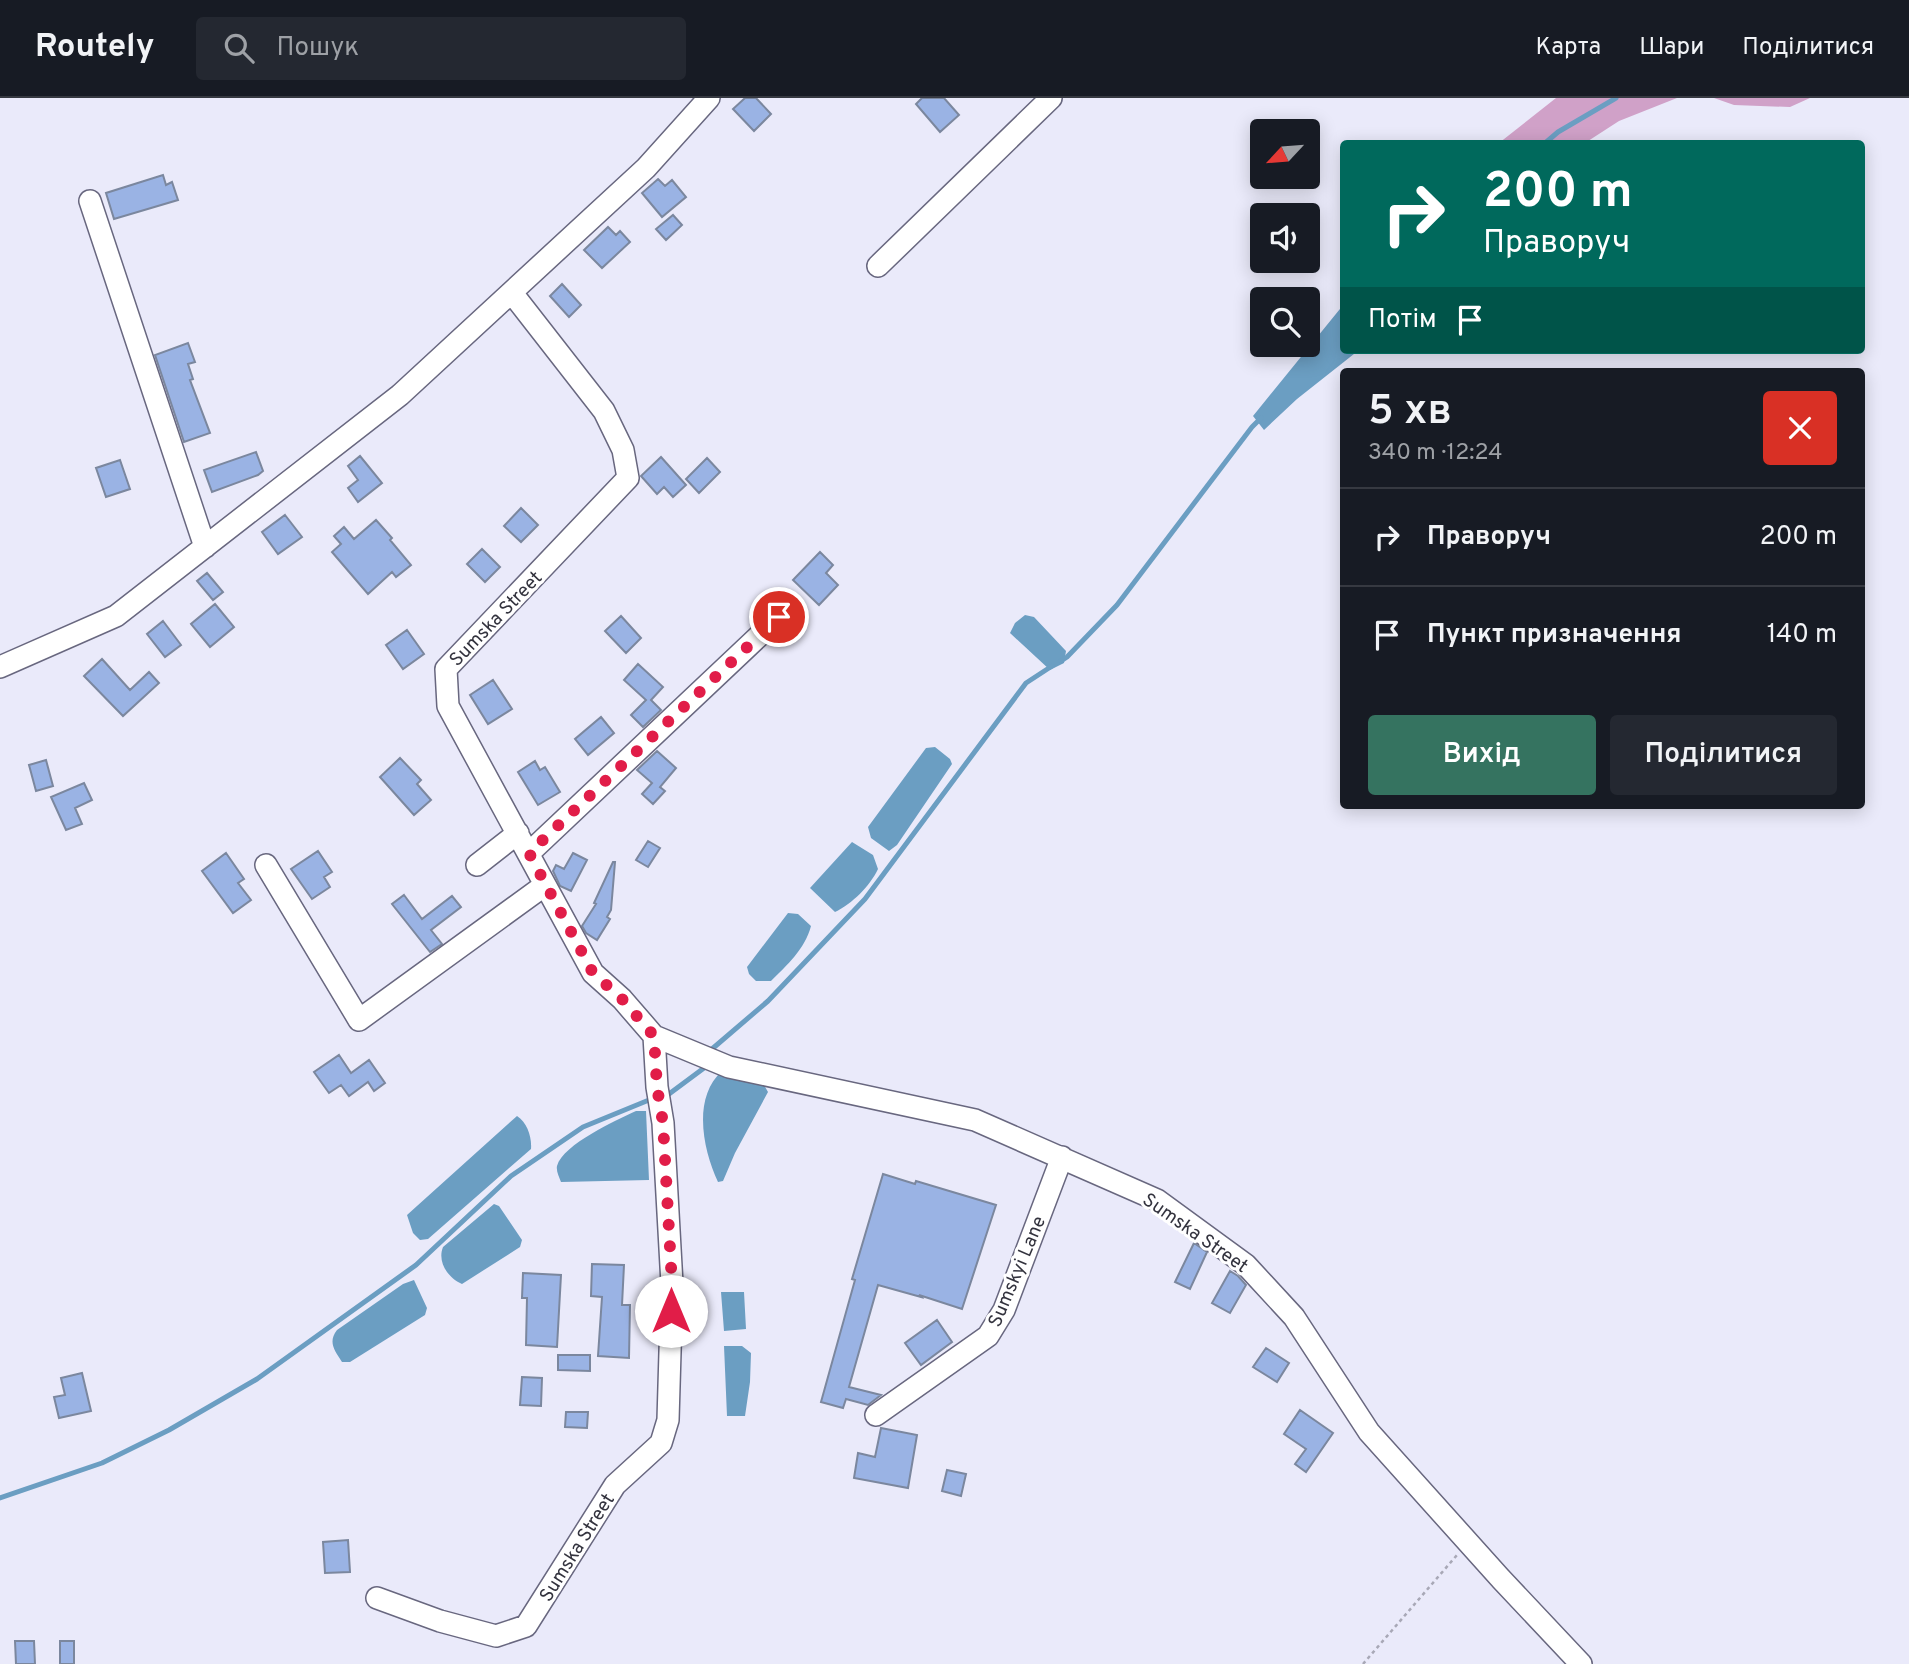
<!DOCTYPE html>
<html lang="uk">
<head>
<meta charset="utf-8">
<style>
  :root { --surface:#171b24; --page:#242831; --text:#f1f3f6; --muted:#9ea1a6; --line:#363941; --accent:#357360 }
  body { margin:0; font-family:Overpass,sans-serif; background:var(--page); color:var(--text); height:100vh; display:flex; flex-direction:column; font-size:26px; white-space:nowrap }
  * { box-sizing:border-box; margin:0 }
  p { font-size:23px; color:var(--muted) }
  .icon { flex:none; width:38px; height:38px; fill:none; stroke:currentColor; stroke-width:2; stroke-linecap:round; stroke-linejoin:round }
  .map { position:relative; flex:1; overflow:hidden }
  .details { position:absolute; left:1340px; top:270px; width:525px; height:441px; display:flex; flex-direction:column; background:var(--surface); border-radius:7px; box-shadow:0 4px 18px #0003 }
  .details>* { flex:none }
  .banner { position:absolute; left:1340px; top:42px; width:525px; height:214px; border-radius:7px; box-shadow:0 4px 18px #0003; background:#00695c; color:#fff; overflow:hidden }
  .needle { width:46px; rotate:244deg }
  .buttons { position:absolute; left:1250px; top:21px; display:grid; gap:14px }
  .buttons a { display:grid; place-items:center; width:70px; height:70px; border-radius:7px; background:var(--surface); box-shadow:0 4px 18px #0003; font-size:35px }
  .pin { position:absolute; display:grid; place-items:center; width:60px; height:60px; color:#fff; margin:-30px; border:4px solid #fff; border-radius:50%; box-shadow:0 2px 7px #0007 }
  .me { position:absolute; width:77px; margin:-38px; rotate:0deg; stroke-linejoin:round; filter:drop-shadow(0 0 5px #0008) }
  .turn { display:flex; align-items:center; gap:24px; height:147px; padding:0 28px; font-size:32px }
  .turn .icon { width:91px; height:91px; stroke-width:2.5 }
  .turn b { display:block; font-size:49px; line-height:60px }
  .then { display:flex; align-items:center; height:66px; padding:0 28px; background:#0003; gap:14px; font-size:26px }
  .round { display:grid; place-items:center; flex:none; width:74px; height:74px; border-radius:7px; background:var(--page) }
  .head { display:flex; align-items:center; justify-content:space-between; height:119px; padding:0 28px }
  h1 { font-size:42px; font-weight:600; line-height:52px }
  .cta { display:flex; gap:14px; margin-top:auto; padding:14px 28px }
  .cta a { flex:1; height:80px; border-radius:7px; background:var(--accent); color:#fff; font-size:28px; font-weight:600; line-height:80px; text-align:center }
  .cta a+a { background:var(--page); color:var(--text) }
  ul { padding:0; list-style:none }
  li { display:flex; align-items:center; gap:21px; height:98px; padding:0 28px; border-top:2px solid var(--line) }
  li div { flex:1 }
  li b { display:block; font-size:26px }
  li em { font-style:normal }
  header { display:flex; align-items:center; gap:42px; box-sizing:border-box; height:98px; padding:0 35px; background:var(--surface); border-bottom:2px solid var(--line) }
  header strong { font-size:33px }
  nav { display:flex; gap:38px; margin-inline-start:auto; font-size:24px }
  .search { width:490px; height:63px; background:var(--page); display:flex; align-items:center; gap:18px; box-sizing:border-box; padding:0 24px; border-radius:7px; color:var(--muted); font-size:26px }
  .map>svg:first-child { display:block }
  .forest { fill:#d0a1c8 }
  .water { fill:#6b9ec2 }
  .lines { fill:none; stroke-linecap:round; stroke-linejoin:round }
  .stream { stroke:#6b9ec2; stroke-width:5 }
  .building { fill:#9ab3e4; stroke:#7b879e; stroke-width:2 }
  .minor-casing { stroke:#68677f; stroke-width:24 }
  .path { stroke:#a8a8b6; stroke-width:2.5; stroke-dasharray:3.5 3.5; stroke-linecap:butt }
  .minor { stroke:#fff; stroke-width:21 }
  .route { stroke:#e11d48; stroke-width:12; stroke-dasharray:0 21.6 }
  .labels { text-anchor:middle; stroke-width:6; stroke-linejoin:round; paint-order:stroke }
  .street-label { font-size:19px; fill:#33333e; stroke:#fff }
</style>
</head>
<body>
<header>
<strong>Routely</strong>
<div class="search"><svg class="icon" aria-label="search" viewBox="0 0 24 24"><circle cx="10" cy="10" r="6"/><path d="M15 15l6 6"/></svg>Пошук</div>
<nav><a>Карта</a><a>Шари</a><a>Поділитися</a></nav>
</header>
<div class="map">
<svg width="1909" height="1566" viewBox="0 0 1909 1566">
  <rect width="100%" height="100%" fill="#eaeafa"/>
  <!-- forest -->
  <path class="forest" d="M1556 0H1677L1619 23 1585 45H1499Z
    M1714 0H1810L1790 9 1734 7Z"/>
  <!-- water -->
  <path class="water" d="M1344 206V252H1359L1297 301 1264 332 1253 318Z
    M1025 517 1034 519 1066 553 1064 565 1050 572 1010 535 1015 525Z
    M935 649 950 661 952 666 897 747 889 753 871 740 868 729 926 650Z
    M852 744 873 757 878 771C870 788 852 806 835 814L810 790Z
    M788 815 798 816 811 828C805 851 787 867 771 883H756L749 876 747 869Z
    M722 973 764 987 768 994 735 1055 723 1083 718 1084C703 1052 692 1000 722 973Z
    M636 1013H646L649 1082 561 1084C559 1079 556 1073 557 1068 563 1046 617 1022 636 1013Z
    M517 1018C527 1024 532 1039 531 1051L428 1141 420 1142 413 1135 407 1117Z
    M494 1106 499 1108 522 1142 520 1149 462 1186C448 1180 437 1164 443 1149Z
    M414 1182 427 1210 425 1217 350 1264H342C334 1252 328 1244 337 1232L403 1186Z
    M721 1194H744L746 1231 724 1233Z
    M724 1248H742L751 1255 750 1284 745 1318H727Z"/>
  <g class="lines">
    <!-- stream -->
    <path class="stream" d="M1544 46 1558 34 1616 0
      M1061 563 1067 559 1117 507 1252 329 1261 320
      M712 951 768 903 865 801 1026 585 1052 568
      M669 996 704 970
      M0 1400 102 1365 169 1332 257 1281 416 1167 511 1078 583 1029 649 1002"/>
  </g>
  <!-- building -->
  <path class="building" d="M745 0H756L771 16 754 33 733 11Z
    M922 0H944L959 17 940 34 916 6Z
    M163 77 166 87 172 84 178 102 114 121 106 95Z
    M658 81 665 88 672 82 686 99 662 119 642 95Z
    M673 117 682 127 666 142 656 131Z
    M608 129 616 137 620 133 630 144 602 170 584 152Z
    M562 186 581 207 569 219 550 198Z
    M188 245 195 264 188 266 193 281 190 282 210 335 184 344 155 257Z
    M256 354 263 373 258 377 212 394 204 372Z
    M360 358 382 385 358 404 348 390 358 382 348 368Z
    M661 359 686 387 673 399 664 389 657 396 641 378Z
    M707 360 720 374 699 395 686 381Z
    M120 362 130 391 106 399 96 370Z
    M521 410 538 427 521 444 504 428Z
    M285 417 302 439 278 456 262 434Z
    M376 422 392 440 390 442 411 467 396 479 392 474 368 496 332 454 341 446 334 438 344 429 354 441Z
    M482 451 500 469 485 484 467 466Z
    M820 454 833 467 826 475 838 487 819 507 793 482Z
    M207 475 223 494 213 502 197 483Z
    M215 506 234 529 210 549 191 526Z
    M621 518 641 540 626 555 605 533Z
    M163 523 181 547 165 559 147 536Z
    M407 532 424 556 403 571 386 547Z
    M102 561 130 592 149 574 159 585 123 618 84 578Z
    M638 566 663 589 651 602 661 612 643 629 631 617 646 602 624 582Z
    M493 582 512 611 488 626 470 597Z
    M601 619 614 635 588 657 575 641Z
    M657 653 676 670 660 689 665 693 653 706 642 696 652 685 637 672Z
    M400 660 421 682 417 686 431 702 414 717 380 679Z
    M46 662 53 688 36 693 29 667Z
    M535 663 540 672 545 669 560 694 538 707 518 674Z
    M84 685 92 702 75 710 82 726 66 732 51 699Z
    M648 743 660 750 648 769 636 762Z
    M318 753 332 774 324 779 330 789 312 801 291 771Z
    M226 755 244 781 238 785 251 802 233 815 202 773Z
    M573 755 587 762 571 793 560 788 553 773 556 767 564 771Z
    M613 764H615L611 812 607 819 610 821 597 842 586 835 582 828 596 806 594 805Z
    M404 797 422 821 452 798 461 809 431 832 442 846 430 854 392 806Z
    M339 957 351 975 369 962 385 985 374 993 368 984 349 998 341 987 329 995 314 974Z
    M883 1076 915 1086 916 1083 996 1107 962 1211 919 1197 921 1199 878 1187 849 1289 881 1297 868 1307 846 1301 843 1310 821 1304 855 1182 852 1181Z
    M1194 1145 1207 1154 1190 1191 1175 1184Z
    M592 1166 624 1167 622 1207H630L629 1260 598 1258 602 1199 591 1198Z
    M1230 1173 1238 1178 1246 1187 1230 1215 1212 1205Z
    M523 1175 561 1177 557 1249 526 1247 527 1200H522Z
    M937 1222 952 1244 921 1267 905 1245Z
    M1266 1250 1289 1265 1277 1284 1253 1269Z
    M558 1257H590V1273L558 1272Z
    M82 1275 91 1313 59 1320 54 1299 65 1297 61 1280Z
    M522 1279 542 1280 541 1308 520 1307Z
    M1300 1312 1333 1335 1306 1374 1295 1366 1306 1351 1284 1336Z
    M566 1314H588L587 1330 565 1329Z
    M881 1330 917 1337 908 1390 854 1380 858 1355 875 1359Z
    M947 1372 966 1376 961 1398 942 1393Z
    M348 1442 350 1474 325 1475 323 1444Z
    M15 1543H34L35 1566H16Z
    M60 1543H74V1566H60Z"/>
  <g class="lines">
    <defs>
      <path id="minor" d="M90 103 205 449
        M878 168 1051 0
        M0 569 116 518 400 297 646 70 709 0
        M529 755 779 519
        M266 767 359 922 545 787
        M477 767 518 735
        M654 938 729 969 975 1022 1157 1102 1246 1167 1294 1219 1369 1334 1501 1481 1581 1566
        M876 1317 988 1238 1004 1212 1062 1059
        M377 1500 440 1523 496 1538 526 1528 615 1387 661 1345 668 1322 672 1186 663 1025 657 989 654 938 622 901 593 875 448 608 446 571 628 380 623 352 604 313 512 195"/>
    </defs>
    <!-- minor casing -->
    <use href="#minor" class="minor-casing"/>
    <!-- path -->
    <path class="path" d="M1363 1566 1457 1457"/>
    <!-- minor -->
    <use href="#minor" class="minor"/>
  </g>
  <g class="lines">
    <!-- route -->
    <path class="route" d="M671 1213 672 1186 663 1025 657 989 654 938 622 901 593 875 529 755 779 519"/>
  </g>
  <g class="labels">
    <!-- street labels -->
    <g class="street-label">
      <text transform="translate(495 520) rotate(-46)" y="7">Sumska Street</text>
      <text transform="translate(1196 1134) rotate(35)" y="7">Sumska Street</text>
      <text transform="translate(1016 1173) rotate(-67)" y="7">Sumskyi Lane</text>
      <text transform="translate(576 1449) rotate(-58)" y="7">Sumska Street</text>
    </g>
  </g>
</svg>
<div class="buttons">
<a><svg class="needle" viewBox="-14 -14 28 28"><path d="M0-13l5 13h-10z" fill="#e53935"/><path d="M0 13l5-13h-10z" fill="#9ea1a6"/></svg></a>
<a><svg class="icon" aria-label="sound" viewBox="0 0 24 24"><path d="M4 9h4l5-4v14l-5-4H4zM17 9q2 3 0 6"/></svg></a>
<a><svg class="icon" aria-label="search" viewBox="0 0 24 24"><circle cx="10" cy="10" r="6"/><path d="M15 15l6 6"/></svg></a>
</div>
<div class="pin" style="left:779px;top:519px;background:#d93025"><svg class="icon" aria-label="arrive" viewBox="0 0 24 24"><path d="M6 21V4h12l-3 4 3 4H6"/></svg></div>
<svg class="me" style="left:671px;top:1213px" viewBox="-20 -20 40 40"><circle r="19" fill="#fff"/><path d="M0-13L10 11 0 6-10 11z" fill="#e11d48"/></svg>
<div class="banner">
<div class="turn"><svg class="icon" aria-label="right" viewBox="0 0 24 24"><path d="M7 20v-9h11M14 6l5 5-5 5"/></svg><div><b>200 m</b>Праворуч</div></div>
<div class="then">Потім<svg class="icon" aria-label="arrive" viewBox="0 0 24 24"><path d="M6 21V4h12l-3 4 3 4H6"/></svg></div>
</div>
<section class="details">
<div class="head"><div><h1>5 хв</h1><p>340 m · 12:24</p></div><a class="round" style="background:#d93025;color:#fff"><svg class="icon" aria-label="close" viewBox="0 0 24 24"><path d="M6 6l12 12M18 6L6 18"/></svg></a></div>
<ul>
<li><svg class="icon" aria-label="right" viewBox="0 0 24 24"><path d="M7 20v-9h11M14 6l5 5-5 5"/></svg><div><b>Праворуч</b></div><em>200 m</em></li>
<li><svg class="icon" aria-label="arrive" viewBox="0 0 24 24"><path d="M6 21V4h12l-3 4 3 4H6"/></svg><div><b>Пункт призначення</b></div><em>140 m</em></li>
</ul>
<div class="cta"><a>Вихід</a><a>Поділитися</a></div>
</section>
</div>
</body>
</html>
